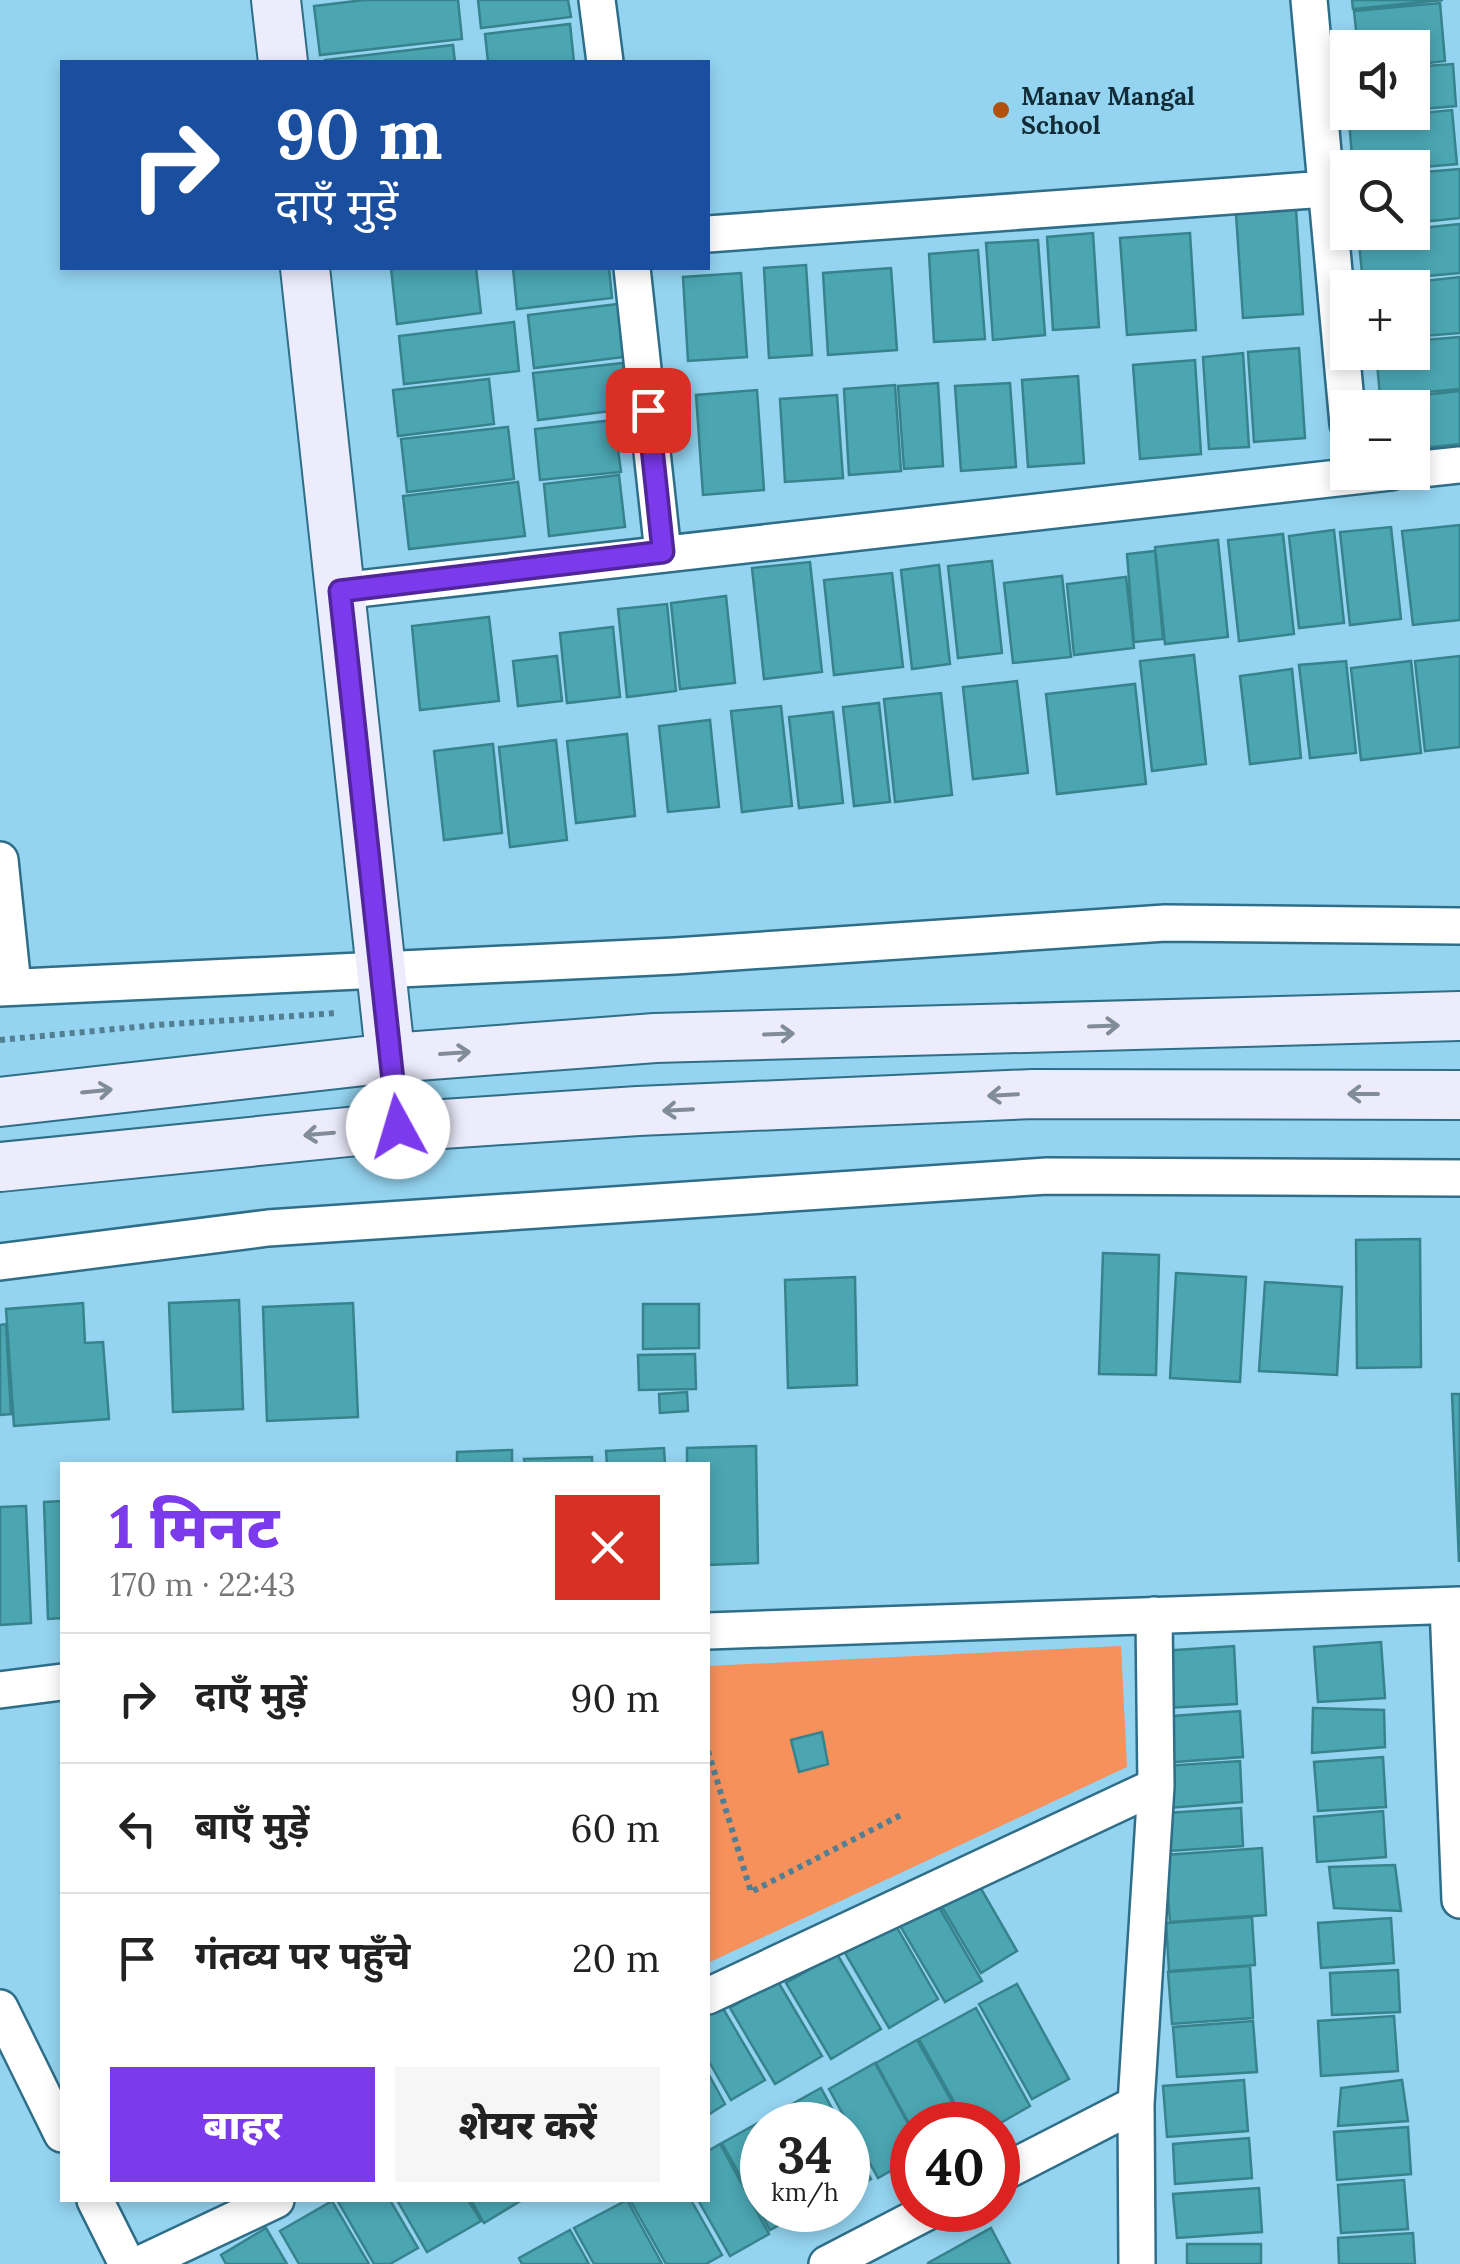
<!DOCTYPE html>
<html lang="hi">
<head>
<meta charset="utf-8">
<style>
  :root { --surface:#fff; --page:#f6f6f6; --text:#222; --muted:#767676; --line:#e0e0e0; --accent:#7c3aed }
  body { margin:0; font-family:Lora,"Noto Sans Devanagari",serif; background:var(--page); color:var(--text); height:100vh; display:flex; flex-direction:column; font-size:38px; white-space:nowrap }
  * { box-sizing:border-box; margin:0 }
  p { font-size:32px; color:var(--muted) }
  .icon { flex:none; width:55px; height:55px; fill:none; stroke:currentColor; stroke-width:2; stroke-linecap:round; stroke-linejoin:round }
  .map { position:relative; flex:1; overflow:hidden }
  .drawer { position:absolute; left:60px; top:1462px; width:650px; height:740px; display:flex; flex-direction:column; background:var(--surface); border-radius:0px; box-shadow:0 5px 15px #0003 }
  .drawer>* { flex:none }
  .guide { position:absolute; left:60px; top:60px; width:650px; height:210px; border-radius:0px; box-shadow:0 5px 15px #0003; background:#1a4fa0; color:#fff; overflow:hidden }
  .buttons { position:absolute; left:1330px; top:30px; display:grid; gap:20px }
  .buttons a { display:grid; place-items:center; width:100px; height:100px; border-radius:0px; background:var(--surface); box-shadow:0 5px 15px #0003; font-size:50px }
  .speed { position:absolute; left:740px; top:2102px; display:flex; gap:20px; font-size:50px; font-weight:700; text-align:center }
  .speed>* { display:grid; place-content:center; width:130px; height:130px; border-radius:50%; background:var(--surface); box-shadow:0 5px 15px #0003; line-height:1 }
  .speed small { font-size:25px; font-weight:400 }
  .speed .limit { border:15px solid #d22; background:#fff; color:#111 }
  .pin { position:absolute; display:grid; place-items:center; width:85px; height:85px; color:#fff; margin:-42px; border-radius:20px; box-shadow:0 5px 15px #0006 }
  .me { position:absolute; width:110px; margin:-55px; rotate:354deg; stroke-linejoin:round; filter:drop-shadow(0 0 8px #0008) }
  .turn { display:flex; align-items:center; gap:35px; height:210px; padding:0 50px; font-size:45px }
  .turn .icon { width:130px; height:130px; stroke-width:2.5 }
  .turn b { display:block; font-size:70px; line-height:85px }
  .round { display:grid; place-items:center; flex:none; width:105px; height:105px; border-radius:0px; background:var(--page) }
  .overview { display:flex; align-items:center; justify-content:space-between; height:170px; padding:0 50px }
  h1 { font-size:60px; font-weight:800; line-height:75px; color:var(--accent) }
  .cta { display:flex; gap:20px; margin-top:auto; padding:20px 50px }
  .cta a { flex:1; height:115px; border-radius:0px; background:var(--accent); color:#fff; font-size:40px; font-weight:800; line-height:115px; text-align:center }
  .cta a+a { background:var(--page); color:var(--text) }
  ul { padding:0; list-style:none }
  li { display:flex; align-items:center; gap:30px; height:130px; padding:0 50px; border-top:2px solid var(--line) }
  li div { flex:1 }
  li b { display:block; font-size:38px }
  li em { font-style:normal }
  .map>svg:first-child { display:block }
  .green { fill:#f7915c }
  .building { fill:#4ba6b2; stroke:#37838d; stroke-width:2.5 }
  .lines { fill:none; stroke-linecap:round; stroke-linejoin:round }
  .street-casing { stroke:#2f6e88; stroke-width:40 }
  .secondary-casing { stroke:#2f6e88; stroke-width:52 }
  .path { stroke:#527f93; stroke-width:6; stroke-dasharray:5 5; stroke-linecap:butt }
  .street { stroke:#fff; stroke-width:35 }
  .secondary { stroke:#edecfd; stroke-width:48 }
  .oneway { stroke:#808c9a }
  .route-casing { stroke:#51269a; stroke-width:25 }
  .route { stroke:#7c3aed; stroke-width:18 }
  .poi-dot { fill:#b1500f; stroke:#94d4f0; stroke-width:4 }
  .labels { text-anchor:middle; stroke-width:8; stroke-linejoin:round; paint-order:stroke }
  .poi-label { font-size:25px; font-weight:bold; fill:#122c37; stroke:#94d4f0; text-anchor:start }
</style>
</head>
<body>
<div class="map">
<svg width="1460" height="2264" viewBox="0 0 1460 2264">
  <rect width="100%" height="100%" fill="#94d4f0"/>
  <!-- green -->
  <path class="green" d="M1121 1646 1127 1767 708 1963V1666Z"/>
  <!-- building -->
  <path class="building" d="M364 0H458L462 39 320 55 314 6Z
    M478 0H568L571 17 481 28Z
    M1352 0H1443L1353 9Z
    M1440 3 1445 61 1412 65V48H1358L1354 11Z
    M570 24 574 62H488L485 34Z
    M453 45 455 62H325V60Z
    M1453 64 1456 106 1412 110V67Z
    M1348 73V112H1389L1347 116 1344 74Z
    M1452 110 1457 164 1412 168H1353L1349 120Z
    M1460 169V218L1412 223V173Z
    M1296 209 1303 314 1243 318 1236 214Z
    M1460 224V273L1363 282 1358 234 1412 232V229Z
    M1093 233 1099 327 1053 330 1047 237Z
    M1190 233 1196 330 1127 335 1120 238Z
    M1038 240 1045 335 993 340 986 243Z
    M978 250 985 339 934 342 929 254Z
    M806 265 812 355 769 358 764 268Z
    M391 268H476L481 313 397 324Z
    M513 268H609L612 298 517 309Z
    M891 268 897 350 828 355 823 273Z
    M741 273 747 357 688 361 683 277Z
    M1460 277V333L1412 337V288H1362Z
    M626 303 632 356 534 368 528 315Z
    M514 322 519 371 404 384 399 336Z
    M1460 337V389L1380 396 1376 352H1412V341Z
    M1299 348 1305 438 1254 442 1248 352Z
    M1243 353 1249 447 1209 449 1203 357Z
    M1195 360 1201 454 1140 459 1133 365Z
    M623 363 628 409 538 420 533 373Z
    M1078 376 1084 463 1028 467 1022 380Z
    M489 379 494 424 398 436 393 390Z
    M938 383 943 466 904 469 898 386Z
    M1010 383 1016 467 961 471 955 386Z
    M895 385 901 471 849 475 844 389Z
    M757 390 764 490 703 495 696 395Z
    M1460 391V444L1412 449V408H1378V400Z
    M837 395 843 478 785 482 780 399Z
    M614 420 621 472 540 480 535 429Z
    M508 427 514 479 407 492 401 439Z
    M619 475 625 527 549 536 544 484Z
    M518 482 525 536 409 549 403 496Z
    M1460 525V620L1413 625 1402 531Z
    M1391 527 1401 619 1350 625 1340 532Z
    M1334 530 1344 623 1299 628 1289 536Z
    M1283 534 1294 634 1239 641 1228 540Z
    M1218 540 1228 637 1165 644 1155 547Z
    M1155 551 1163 639 1134 642 1127 554Z
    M992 561 1002 653 958 658 948 566Z
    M810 562 822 672 764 679 752 568Z
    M939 565 950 664 912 669 901 570Z
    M892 573 903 667 834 675 824 580Z
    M1062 576 1071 657 1013 663 1004 583Z
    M1126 577 1134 648 1074 655 1067 584Z
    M726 596 735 683 680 689 671 603Z
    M667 604 676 691 627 697 618 609Z
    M489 617 499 701 420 710 412 626Z
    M613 627 620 697 567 703 560 633Z
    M1194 655 1206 764 1152 771 1140 661Z
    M557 656 562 701 518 706 513 661Z
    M1460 656V747L1425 751 1415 661Z
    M1346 661 1356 753 1310 758 1299 665Z
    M1411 661 1421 753 1361 760 1351 668Z
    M1292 669 1301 758 1250 764 1240 676Z
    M1017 681 1028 773 973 779 963 687Z
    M1135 684 1146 784 1057 794 1046 694Z
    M941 693 952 795 895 802 884 699Z
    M879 703 890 802 854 806 843 707Z
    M781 706 792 806 742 812 731 711Z
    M833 712 843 803 799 808 789 717Z
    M710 720 719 807 668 812 659 726Z
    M627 734 635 816 576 823 567 741Z
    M556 740 567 840 510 847 499 747Z
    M493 744 502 833 444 840 434 751Z
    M1420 1239 1421 1367 1357 1368 1356 1240Z
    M1103 1253 1159 1255 1156 1375 1099 1374Z
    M1176 1273 1246 1277 1240 1382 1170 1378Z
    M855 1277 857 1385 788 1388 785 1280Z
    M1265 1282 1342 1287 1337 1375 1259 1371Z
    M239 1300 243 1409 173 1412 169 1303Z
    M83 1303 85 1343 103 1342 109 1419 14 1426 6 1309Z
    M353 1303 358 1417 267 1421 263 1307Z
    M643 1304H699V1348L643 1349Z
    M6 1324 11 1414 0 1415V1325Z
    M695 1354 696 1389 639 1390 638 1355Z
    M687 1392 688 1411 660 1413 659 1394Z
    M1452 1394H1460L1459 1562Z
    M756 1446 758 1563 708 1565V1465H687V1448Z
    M664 1448 665 1465H607L606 1451Z
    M512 1450V1465H457V1452Z
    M592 1457V1465H525L524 1459Z
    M62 1501V1618L48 1619 44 1502Z
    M26 1506 31 1623 0 1625V1507Z
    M1381 1642 1385 1698 1318 1702 1314 1647Z
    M1234 1646 1237 1704 1166 1708 1162 1651Z
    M1313 1708 1384 1710 1385 1747 1312 1753Z
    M1240 1711 1243 1757 1162 1763 1159 1717Z
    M822 1732 828 1764 799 1772 791 1740Z
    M1383 1757 1386 1807 1318 1811 1314 1762Z
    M1240 1761 1242 1802 1168 1808 1165 1766Z
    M1241 1808 1243 1846 1169 1851 1167 1813Z
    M1383 1811 1386 1857 1317 1862 1314 1817Z
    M1262 1848 1266 1915 1170 1922 1165 1855Z
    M1395 1865 1401 1911 1334 1908 1329 1867Z
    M976 1880 1017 1951 981 1973 939 1902Z
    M936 1902 982 1981 945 2002 899 1924Z
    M1252 1917 1255 1965 1169 1971 1166 1923Z
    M1391 1918 1394 1963 1321 1968 1318 1923Z
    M895 1924 938 1999 889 2028 845 1953Z
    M837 1954 881 2029 831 2059 786 1983Z
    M1250 1966 1253 2018 1172 2024 1168 1972Z
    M1398 1970 1400 2012 1332 2015 1330 1973Z
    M777 1980 822 2056 775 2084 730 2008Z
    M1017 1984 1069 2079 1032 2099 979 2004Z
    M721 2005 765 2080 731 2100 708 2060V2013Z
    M976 2008 1030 2106 997 2125H967L919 2039Z
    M1394 2016 1398 2071 1321 2076 1318 2021Z
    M1253 2021 1257 2072 1177 2077 1173 2027Z
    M917 2040 965 2125H912V2129L876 2063Z
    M875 2063 912 2131V2159L878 2178 829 2089Z
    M708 2073 725 2104 708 2115Z
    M1244 2080 1248 2131 1167 2137 1163 2086Z
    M1402 2080 1408 2121 1338 2126 1341 2088Z
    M821 2088 841 2125H782L776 2113Z
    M767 2118 771 2125H762V2210H806L770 2230 722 2143Z
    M1408 2127 1411 2174 1337 2180 1334 2132Z
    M848 2136 871 2179 848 2192Z
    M1249 2138 1252 2178 1175 2184 1173 2144Z
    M720 2144 769 2234 730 2256 698 2200H708V2151Z
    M1404 2180 1408 2229 1341 2233 1338 2185Z
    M1259 2188 1262 2232 1177 2238 1173 2194Z
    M337 2200H390L418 2248 390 2264H374Z
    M397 2200H468L481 2221 427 2252Z
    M471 2200H522L484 2223Z
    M627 2200 662 2264H594L574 2228Z
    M630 2200H691L722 2255 706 2264H666Z
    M332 2201 369 2264H299L280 2231Z
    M266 2228 287 2264H226L221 2255Z
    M991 2228 1010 2264H928V2263Z
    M570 2230 589 2264H522L519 2258Z
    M1413 2233 1415 2264H1339L1338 2238Z
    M1187 2244H1261V2264H1187Z"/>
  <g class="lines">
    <defs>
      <path id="street" d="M597 0 605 62
        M1309 0 1348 424
        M708 234 1326 189
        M632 268 663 553
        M1412 470 1460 465
        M340 591 1391 472
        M0 860 13 986
        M0 988 675 956 1165 923 1460 926
        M0 1262 268 1228 1047 1176 1460 1178
        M1448 1606 1460 1900
        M708 1631 1460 1605
        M0 1690 62 1682
        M708 1996 1156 1786
        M0 2008 62 2134
        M998 2175 1136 2104
        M95 2200 127 2264
        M140 2264 276 2200
        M827 2264 931 2210
        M1137 2264 1136 2104 1156 1786 1154 1615"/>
      <path id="secondary" d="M276 0 283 62
        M305 268 398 1127
        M0 1102 391 1058 655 1038 1460 1016
        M0 1167 398 1127 638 1111 1033 1094 1460 1095"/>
    </defs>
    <!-- street casing -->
    <use href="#street" class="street-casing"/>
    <!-- secondary casing -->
    <use href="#secondary" class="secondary-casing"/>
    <!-- path -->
    <path class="path" d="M0 1040 157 1025 338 1013
      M708 1751 751 1892 901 1815"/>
    <!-- street -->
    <use href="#street" class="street"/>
    <!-- secondary -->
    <use href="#secondary" class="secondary"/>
  </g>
  <!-- one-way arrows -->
  <defs><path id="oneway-shaft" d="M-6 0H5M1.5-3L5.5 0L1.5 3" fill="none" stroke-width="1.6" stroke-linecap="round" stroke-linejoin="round" transform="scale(2.5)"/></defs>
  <g class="oneway">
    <use href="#oneway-shaft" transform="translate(1104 1026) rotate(-2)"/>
    <use href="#oneway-shaft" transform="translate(779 1034) rotate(-2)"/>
    <use href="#oneway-shaft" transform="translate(455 1053) rotate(-4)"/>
    <use href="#oneway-shaft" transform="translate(97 1091) rotate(-6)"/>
    <use href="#oneway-shaft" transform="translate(1363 1094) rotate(-180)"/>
    <use href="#oneway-shaft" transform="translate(1003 1095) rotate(177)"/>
    <use href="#oneway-shaft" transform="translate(678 1110) rotate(177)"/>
    <use href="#oneway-shaft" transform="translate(319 1134) rotate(175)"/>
  </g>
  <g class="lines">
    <defs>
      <path id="route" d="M398 1127 340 591 663 552 648 410"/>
    </defs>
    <!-- route casing -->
    <use href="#route" class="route-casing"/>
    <!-- route -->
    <use href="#route" class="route"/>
  </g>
  <!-- markers -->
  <circle class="poi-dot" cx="1001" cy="110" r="10"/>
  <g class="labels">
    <!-- poi labels -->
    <g class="poi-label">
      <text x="1021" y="105">Manav Mangal<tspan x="1021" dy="29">School</tspan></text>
    </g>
  </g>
</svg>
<div class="buttons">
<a><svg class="icon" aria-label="sound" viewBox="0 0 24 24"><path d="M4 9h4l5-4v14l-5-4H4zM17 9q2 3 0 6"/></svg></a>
<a><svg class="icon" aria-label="search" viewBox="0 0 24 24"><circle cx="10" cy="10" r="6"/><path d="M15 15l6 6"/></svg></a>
<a>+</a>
<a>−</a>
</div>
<div class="speed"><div>34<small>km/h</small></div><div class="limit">40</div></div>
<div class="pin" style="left:648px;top:410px;background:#d93025"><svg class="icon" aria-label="arrive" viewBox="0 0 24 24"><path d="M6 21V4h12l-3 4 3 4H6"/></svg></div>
<svg class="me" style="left:398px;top:1127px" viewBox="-20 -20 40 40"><circle r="19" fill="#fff"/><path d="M0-13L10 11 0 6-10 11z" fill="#7c3aed"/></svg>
<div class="guide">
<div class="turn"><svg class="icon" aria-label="right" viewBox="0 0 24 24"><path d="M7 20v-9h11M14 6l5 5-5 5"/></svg><div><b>90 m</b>दाएँ मुड़ें</div></div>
</div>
<section class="drawer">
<div class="overview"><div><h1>1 मिनट</h1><p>170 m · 22:43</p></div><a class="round" style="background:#d93025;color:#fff"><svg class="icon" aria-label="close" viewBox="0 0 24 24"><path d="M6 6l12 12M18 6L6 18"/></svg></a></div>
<ul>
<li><svg class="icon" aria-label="right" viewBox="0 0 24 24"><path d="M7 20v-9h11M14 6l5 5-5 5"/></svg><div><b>दाएँ मुड़ें</b></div><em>90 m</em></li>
<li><svg class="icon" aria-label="left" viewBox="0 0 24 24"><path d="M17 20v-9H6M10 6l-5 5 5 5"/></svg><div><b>बाएँ मुड़ें</b></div><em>60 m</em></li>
<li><svg class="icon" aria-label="arrive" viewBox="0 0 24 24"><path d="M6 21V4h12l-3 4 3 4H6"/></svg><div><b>गंतव्य पर पहुँचे</b></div><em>20 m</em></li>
</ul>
<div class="cta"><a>बाहर</a><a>शेयर करें</a></div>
</section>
</div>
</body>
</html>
